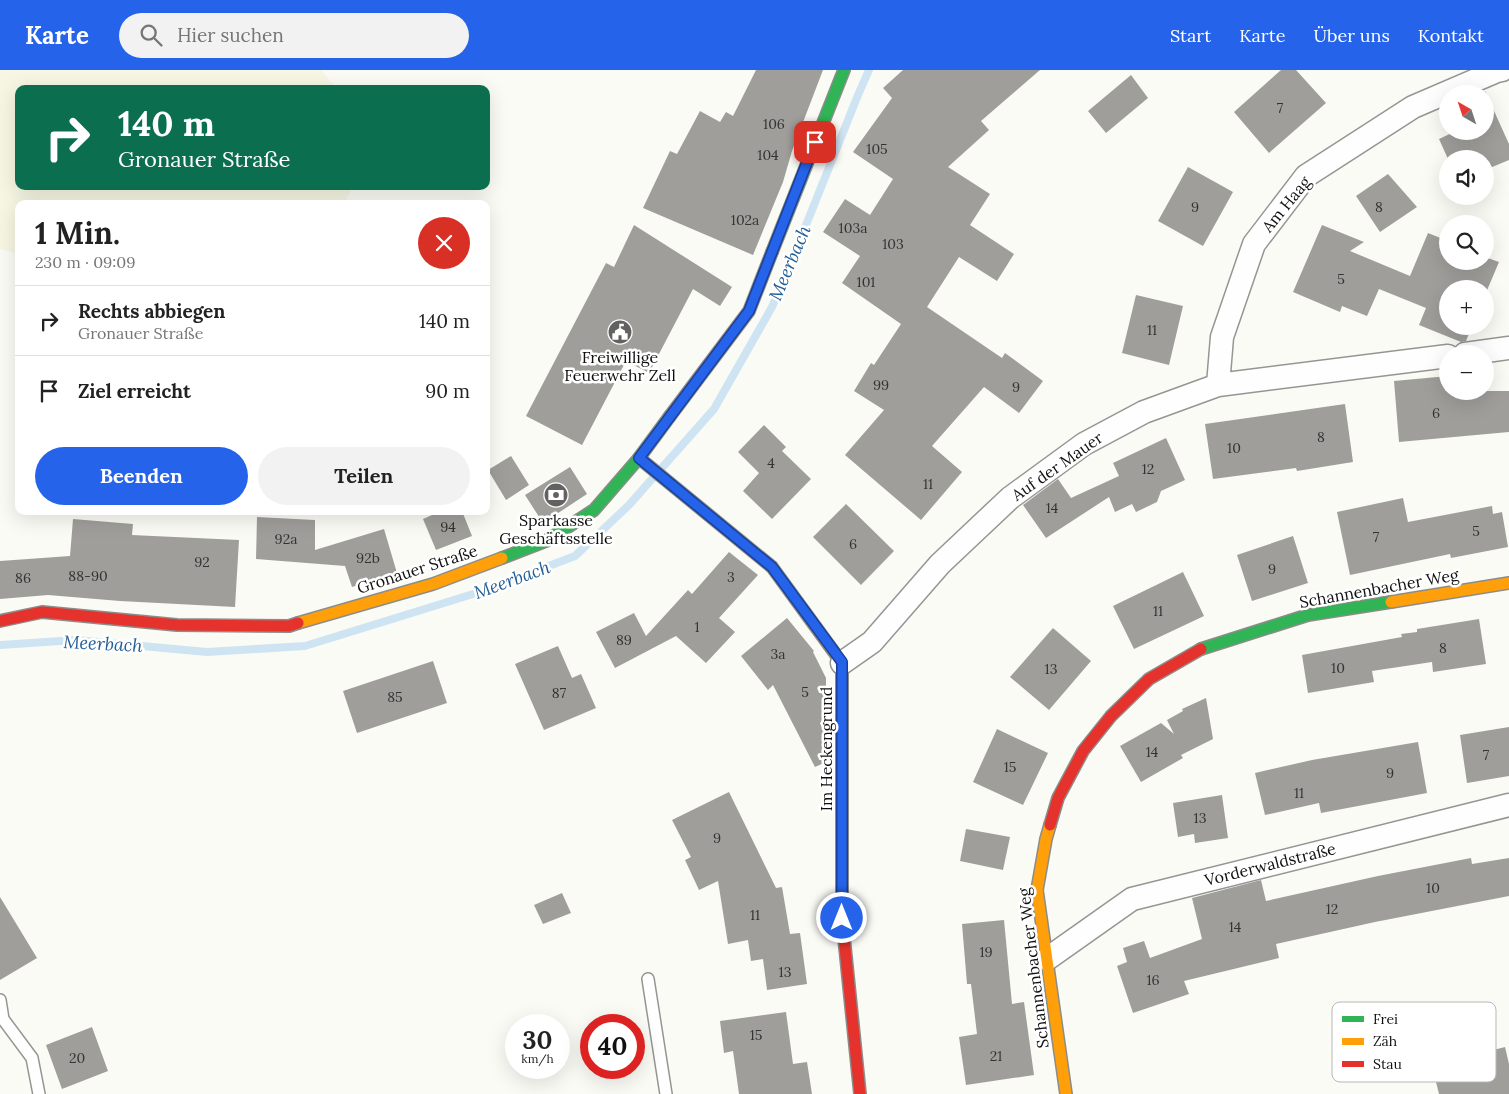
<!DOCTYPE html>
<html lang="de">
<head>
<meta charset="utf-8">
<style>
  :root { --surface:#fff; --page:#f2f2f2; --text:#222; --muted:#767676; --line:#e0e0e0; --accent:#2563eb }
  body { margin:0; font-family:Lora,serif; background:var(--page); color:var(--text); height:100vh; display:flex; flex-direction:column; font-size:19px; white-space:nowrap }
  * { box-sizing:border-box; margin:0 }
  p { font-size:16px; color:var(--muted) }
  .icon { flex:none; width:28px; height:28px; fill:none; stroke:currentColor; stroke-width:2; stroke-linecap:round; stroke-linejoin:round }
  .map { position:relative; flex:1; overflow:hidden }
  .side { position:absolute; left:15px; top:130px; width:475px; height:315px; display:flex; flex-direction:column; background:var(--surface); border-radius:10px; box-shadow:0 5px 20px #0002 }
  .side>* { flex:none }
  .banner { position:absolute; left:15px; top:15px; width:475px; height:105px; border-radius:10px; box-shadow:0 5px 20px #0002; background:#0b6e4f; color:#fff; overflow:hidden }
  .needle { width:32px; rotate:321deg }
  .buttons { position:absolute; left:1439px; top:15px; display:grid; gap:10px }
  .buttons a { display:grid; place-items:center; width:55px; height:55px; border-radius:50%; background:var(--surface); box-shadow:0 5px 20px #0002; font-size:25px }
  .speed { position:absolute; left:505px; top:944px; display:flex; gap:10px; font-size:25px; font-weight:700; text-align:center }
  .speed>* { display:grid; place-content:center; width:65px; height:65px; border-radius:50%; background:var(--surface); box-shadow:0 5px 20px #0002; line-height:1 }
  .speed small { font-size:12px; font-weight:400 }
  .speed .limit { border:8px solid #d22; background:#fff; color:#111 }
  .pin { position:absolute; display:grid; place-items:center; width:42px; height:42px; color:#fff; margin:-21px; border-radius:10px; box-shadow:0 2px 8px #0006 }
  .me { position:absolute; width:55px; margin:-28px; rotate:0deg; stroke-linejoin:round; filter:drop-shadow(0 0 4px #0008) }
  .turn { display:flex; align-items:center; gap:18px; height:105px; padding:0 20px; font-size:22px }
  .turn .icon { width:65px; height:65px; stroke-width:2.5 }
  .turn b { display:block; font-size:35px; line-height:42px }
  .round { display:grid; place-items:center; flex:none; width:52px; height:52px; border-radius:26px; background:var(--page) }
  .overview { display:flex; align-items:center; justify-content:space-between; height:85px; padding:0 20px }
  h1 { font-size:30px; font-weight:700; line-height:38px }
  .action { display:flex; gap:10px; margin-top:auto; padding:10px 20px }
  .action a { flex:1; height:58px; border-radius:30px; background:var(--accent); color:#fff; font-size:20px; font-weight:700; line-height:58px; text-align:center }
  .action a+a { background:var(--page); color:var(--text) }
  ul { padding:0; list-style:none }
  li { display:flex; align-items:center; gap:15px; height:70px; padding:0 20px; border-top:1px solid var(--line) }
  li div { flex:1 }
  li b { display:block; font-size:19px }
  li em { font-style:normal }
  header { display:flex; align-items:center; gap:30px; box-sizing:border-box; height:70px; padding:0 25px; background:var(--accent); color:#fff }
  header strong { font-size:24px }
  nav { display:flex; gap:28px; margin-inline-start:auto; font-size:18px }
  .search { width:350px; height:45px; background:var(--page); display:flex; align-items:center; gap:12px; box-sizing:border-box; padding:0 18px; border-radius:28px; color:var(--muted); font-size:19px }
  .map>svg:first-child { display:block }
  .farmland { fill:#f6f6e3 }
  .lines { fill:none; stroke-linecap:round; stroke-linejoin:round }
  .stream { stroke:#cfe4f2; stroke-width:8 }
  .building { fill:#9f9e9b }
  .lane-casing { stroke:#959593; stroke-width:14 }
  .street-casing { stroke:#959593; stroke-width:25 }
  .fast-casing { stroke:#8c8c8a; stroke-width:14 }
  .slow-casing { stroke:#8c8c8a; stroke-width:14 }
  .jam-casing { stroke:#8c8c8a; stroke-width:14 }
  .lane { stroke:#fefefe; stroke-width:11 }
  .street { stroke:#fefefe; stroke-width:22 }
  .fast { stroke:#30b455; stroke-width:11 }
  .slow { stroke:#ff9f0a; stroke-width:11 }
  .jam { stroke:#e5322d; stroke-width:11 }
  .route-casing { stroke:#184099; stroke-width:12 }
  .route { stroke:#2563eb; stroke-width:9 }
  .labels { text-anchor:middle; stroke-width:5; stroke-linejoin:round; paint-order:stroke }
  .number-label { font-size:14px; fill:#333332 }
  .street-label { font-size:16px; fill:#0f0f0f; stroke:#fff }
  .poi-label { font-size:16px; fill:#0f0f0f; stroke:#fff }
  .water-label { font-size:18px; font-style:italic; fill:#235e96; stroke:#fff }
  .key { fill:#fff; stroke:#b7b7b7; stroke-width:1 }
  .key-label { font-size:14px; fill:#0f0f0f }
</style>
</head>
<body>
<header>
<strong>Karte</strong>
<div class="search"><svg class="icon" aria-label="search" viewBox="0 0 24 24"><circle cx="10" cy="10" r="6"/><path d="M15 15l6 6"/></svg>Hier suchen</div>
<nav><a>Start</a><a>Karte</a><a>Über uns</a><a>Kontakt</a></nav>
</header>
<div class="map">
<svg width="1509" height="1024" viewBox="0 0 1509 1024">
  <rect width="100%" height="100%" fill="#fbfbf6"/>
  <!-- farmland -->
  <path class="farmland" d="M0 0H321L337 19H19V116H354L343 134H19V184L0 179Z"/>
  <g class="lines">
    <!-- stream -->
    <path class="stream" d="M0 575 76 570 207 582 305 576 486 520 575 486 629 435 714 339 772 237 798 175 858 25 869 0"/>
  </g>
  <!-- building -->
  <path class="building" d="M756 0H823L792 81 783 112 753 185 643 138 670 81 677 84 700 41 720 52 726 42 733 46Z
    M903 0H1040L981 51 989 60 948 97 990 124 970 155 1014 184 997 211 959 187 927 237 1002 288 1005 283 1043 311 1019 343 984 317 932 376 962 402 921 450 845 385 884 340 854 321 871 293 874 295 901 254 842 213 860 186 823 162 845 129 870 145 893 109 853 82 892 28 883 18Z
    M1281 0H1296L1326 33 1269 83 1234 42Z
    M1131 5 1148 28 1106 63 1088 41Z
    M1485 21 1509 74V90L1485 100V89H1448L1439 69 1456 61H1485Z
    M1188 97 1233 122 1203 176 1158 151Z
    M1388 104 1417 137 1380 162 1356 126Z
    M634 155 732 217 720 236 693 219 649 303 626 291 582 375 526 346 606 193 614 197Z
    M1322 155 1364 172 1350 181 1410 206 1428 163 1448 171V191H1485V187L1499 192 1485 225V219H1448V256H1472L1466 271 1461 272 1419 255 1426 238 1379 219 1367 246 1342 236 1340 242 1293 222Z
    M1136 225 1183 236 1169 295 1122 283Z
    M1448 306V316L1445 321H1509V362L1399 372 1394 311Z
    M1345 334 1353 392 1297 401 1296 398 1213 409 1205 354Z
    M764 355 786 377 782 381 811 409 772 449 743 421 759 403 738 382Z
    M1166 368 1185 410 1161 421 1157 432 1136 442 1132 434 1115 442 1109 427 1046 468 1023 435 1058 409 1071 428 1119 406 1113 393Z
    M511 386 529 415 506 430 488 400Z
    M570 397 587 424 543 453 525 425Z
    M1403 428 1408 452 1492 436 1493 444 1502 442 1508 477 1451 488 1450 484 1350 505 1337 442Z
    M846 434 894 481 861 515 813 467Z
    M441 441H462L472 466 436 480 423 449Z
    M257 447 315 450V480L384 459 397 503 352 517 345 496 256 489Z
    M73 449 133 454 132 465 239 470 235 537 120 531 48 525 0 529V491L70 486Z
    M1293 466 1308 513 1252 531 1237 485Z
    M729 482 758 505 719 548 735 562 706 593 676 566 615 598 596 562 634 543 646 566 688 520 692 524Z
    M1183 502 1204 546 1134 579 1113 536Z
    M787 548 814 581 813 582 826 608V635L823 637 826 643V650L820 653 826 666V692L815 697 773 615 768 620 741 586Z
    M1479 549 1486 594 1433 602 1432 592 1372 601 1374 612 1308 623 1302 585 1402 567 1401 564 1417 562V559Z
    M1053 558 1091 591 1049 640 1010 607Z
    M558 576 572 608 581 604 596 638 544 660 515 594Z
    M433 591 447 633 357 663 343 621Z
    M1206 628 1213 669 1181 685 1183 688 1141 712 1120 676 1161 653 1174 664 1167 650 1183 641 1182 639Z
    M1509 657V706L1467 713 1460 665Z
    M997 659 1048 683 1023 735 973 712Z
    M1418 672 1427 723 1321 743 1319 733 1265 745 1255 703 1312 690Z
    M729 722 776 818 782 817 790 864 800 863 807 914 767 920 763 889 751 891 748 870 728 874 718 811 699 820 685 790 691 787 672 750Z
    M1222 725 1228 768 1195 773 1194 764 1178 767 1173 733Z
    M966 759 1010 767 1003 800 960 791Z
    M1471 788 1472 794 1509 788V826L1375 852 1276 874 1279 888 1184 911 1189 924 1133 943 1117 896 1127 892 1123 878 1144 871 1150 888 1202 869 1192 828 1261 810 1266 831 1378 806Z
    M562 823 571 843 543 854 534 835Z
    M0 827 37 888 0 910Z
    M1004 850 1012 934 1024 932 1034 1005 966 1015 959 967 977 964 971 914H967L962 854Z
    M786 942 793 994 807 992 812 1024H739L733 981 724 983 720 951Z
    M92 957 108 1001 62 1019 46 975Z
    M1505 977 1509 994V1024H1439L1432 996Z"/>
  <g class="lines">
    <defs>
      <path id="lane" d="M648 909 666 1024
        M0 930 3 949 32 988 39 1024"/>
      <path id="street" d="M1465 284 1509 278
        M1218 315 1222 267 1254 174 1306 106 1413 37 1497 1 1502 0
        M842 593 872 572 940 494 1010 428 1084 374 1144 342 1218 315 1448 286
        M1047 889 1132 829 1509 735"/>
      <path id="fast" d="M772 182 844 0
        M502 488 546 471 594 440 639 388 670 346
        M1201 579 1308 545 1391 532"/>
      <path id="slow" d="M639 388 772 497 842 593V666
        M1391 532 1509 513
        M298 553 433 514 502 488
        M1050 755 1046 769 1037 820 1066 1024"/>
      <path id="jam" d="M670 346 749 241 772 182
        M0 551 42 542 177 555 289 556 298 553
        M842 666V848L860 1024
        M1050 755 1058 728 1083 681 1111 646 1149 609 1201 579"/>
    </defs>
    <!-- lane casing -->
    <use href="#lane" class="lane-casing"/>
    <!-- street casing -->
    <use href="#street" class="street-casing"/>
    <!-- fast casing -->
    <use href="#fast" class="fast-casing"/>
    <!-- slow casing -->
    <use href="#slow" class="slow-casing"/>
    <!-- jam casing -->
    <use href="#jam" class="jam-casing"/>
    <!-- lane -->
    <use href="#lane" class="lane"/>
    <!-- street -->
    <use href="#street" class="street"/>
    <!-- fast -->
    <use href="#fast" class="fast"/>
    <!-- slow -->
    <use href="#slow" class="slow"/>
    <!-- jam -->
    <use href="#jam" class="jam"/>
  </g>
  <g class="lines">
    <defs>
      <path id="route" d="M815 72 749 241 639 388 772 497 842 592V848"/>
    </defs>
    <!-- route casing -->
    <use href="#route" class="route-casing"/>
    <!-- route -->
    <use href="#route" class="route"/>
  </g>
  <!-- icons -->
  <defs>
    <symbol id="civic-disc" viewBox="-11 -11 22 22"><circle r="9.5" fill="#626260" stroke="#fff"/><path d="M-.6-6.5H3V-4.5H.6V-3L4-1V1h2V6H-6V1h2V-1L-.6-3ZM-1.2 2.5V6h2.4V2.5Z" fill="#fff"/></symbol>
    <symbol id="bank-disc" viewBox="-11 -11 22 22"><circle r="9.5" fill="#626260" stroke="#fff"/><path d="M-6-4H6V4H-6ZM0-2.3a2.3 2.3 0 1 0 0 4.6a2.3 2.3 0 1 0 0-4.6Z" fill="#fff"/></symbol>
  </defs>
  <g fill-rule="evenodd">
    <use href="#civic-disc" x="606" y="248" width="28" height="28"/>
    <use href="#bank-disc" x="542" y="411" width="28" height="28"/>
  </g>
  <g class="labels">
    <!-- number labels -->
    <g class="number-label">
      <text x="1280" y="43">7</text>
      <text x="774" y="59">106</text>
      <text x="877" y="84">105</text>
      <text x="768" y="90">104</text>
      <text x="1195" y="142">9</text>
      <text x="1379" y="142">8</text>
      <text x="745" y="155">102a</text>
      <text x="853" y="163">103a</text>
      <text x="893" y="179">103</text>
      <text x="1341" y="214">5</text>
      <text x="866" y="217">101</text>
      <text x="1152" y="265">11</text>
      <text x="881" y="320">99</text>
      <text x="1016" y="322">9</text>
      <text x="1436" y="348">6</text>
      <text x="1321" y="372">8</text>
      <text x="1234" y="383">10</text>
      <text x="771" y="398">4</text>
      <text x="1148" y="404">12</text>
      <text x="928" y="419">11</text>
      <text x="1052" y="443">14</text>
      <text x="448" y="462">94</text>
      <text x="1476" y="466">5</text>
      <text x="1376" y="472">7</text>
      <text x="286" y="474">92a</text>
      <text x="853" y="479">6</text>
      <text x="368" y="493">92b</text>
      <text x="202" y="497">92</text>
      <text x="1272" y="504">9</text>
      <text x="88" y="511">88-90</text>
      <text x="731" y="512">3</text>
      <text x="23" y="513">86</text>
      <text x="1158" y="546">11</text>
      <text x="697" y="562">1</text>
      <text x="624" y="575">89</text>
      <text x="1443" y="583">8</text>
      <text x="778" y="589">3a</text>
      <text x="1338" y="603">10</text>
      <text x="1051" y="604">13</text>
      <text x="805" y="627">5</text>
      <text x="559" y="628">87</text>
      <text x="395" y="632">85</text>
      <text x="1152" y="687">14</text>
      <text x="1486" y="690">7</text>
      <text x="1010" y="702">15</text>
      <text x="1390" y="708">9</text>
      <text x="1299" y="728">11</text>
      <text x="1200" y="753">13</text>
      <text x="717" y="773">9</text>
      <text x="1433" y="823">10</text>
      <text x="1332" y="844">12</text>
      <text x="755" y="850">11</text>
      <text x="1235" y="862">14</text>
      <text x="986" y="887">19</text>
      <text x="785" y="907">13</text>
      <text x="1153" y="915">16</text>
      <text x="756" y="970">15</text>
      <text x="996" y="991">21</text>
      <text x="77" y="993">20</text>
    </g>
    <!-- street labels -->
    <g class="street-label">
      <text transform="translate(1286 134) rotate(-51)" y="6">Am Haag</text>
      <text transform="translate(1057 396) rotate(-35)" y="6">Auf der Mauer</text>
      <text transform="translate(417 499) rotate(-18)" y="6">Gronauer Straße</text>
      <text transform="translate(1379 518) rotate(-10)" y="6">Schannenbacher Weg</text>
      <text transform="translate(826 679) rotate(-90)" y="6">Im Heckengrund</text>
      <text transform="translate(1270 794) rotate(-14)" y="6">Vorderwaldstraße</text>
      <text transform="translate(1033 898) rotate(-97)" y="6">Schannenbacher Weg</text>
    </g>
    <!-- poi labels -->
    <g class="poi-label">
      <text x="620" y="293">Freiwillige<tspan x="620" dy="18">Feuerwehr Zell</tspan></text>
      <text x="556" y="456">Sparkasse<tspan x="556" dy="18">Geschäftsstelle</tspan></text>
    </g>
    <!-- water labels -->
    <g class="water-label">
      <text transform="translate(790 193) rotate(-67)" y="6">Meerbach</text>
      <text transform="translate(512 510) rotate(-20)" y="6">Meerbach</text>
      <text transform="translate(103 574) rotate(3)" y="6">Meerbach</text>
    </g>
  </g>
  <!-- legend -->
  <rect x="1332" y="932" width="164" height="80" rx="8" class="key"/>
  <rect x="1342" y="946" width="22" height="6" fill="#30b455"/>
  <rect x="1342" y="968" width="22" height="7" fill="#ff9f0a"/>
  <rect x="1342" y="991" width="22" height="6" fill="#e5322d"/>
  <g class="key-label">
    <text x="1373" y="954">Frei</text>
    <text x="1373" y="976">Zäh</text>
    <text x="1373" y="999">Stau</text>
  </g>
</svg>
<div class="buttons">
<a><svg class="needle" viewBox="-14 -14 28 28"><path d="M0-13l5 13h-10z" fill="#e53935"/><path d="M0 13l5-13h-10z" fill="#767676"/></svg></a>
<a><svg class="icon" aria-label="sound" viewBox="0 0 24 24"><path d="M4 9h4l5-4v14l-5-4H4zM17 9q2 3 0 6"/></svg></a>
<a><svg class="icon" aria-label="search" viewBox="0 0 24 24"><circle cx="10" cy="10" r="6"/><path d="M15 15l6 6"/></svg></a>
<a>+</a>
<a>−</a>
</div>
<div class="speed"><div>30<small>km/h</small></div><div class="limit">40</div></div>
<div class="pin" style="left:815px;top:72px;background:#d93025"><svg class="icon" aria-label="arrive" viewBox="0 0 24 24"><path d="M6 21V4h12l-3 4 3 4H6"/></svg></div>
<svg class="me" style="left:842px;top:848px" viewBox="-20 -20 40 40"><circle r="17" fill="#2563eb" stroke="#fff" stroke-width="3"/><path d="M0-11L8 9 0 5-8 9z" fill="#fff"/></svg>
<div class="banner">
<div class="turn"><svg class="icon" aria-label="right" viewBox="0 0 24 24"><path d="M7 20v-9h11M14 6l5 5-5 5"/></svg><div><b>140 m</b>Gronauer Straße</div></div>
</div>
<section class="side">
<div class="overview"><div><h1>1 Min.</h1><p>230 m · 09:09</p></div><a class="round" style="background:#d93025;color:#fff"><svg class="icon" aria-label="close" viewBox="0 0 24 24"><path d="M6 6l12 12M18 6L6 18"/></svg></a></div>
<ul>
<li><svg class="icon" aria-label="right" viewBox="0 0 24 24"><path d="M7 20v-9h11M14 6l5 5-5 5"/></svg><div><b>Rechts abbiegen</b><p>Gronauer Straße</p></div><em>140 m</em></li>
<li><svg class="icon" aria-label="arrive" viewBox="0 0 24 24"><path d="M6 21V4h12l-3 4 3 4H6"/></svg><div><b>Ziel erreicht</b></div><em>90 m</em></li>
</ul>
<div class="action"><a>Beenden</a><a>Teilen</a></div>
</section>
</div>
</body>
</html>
